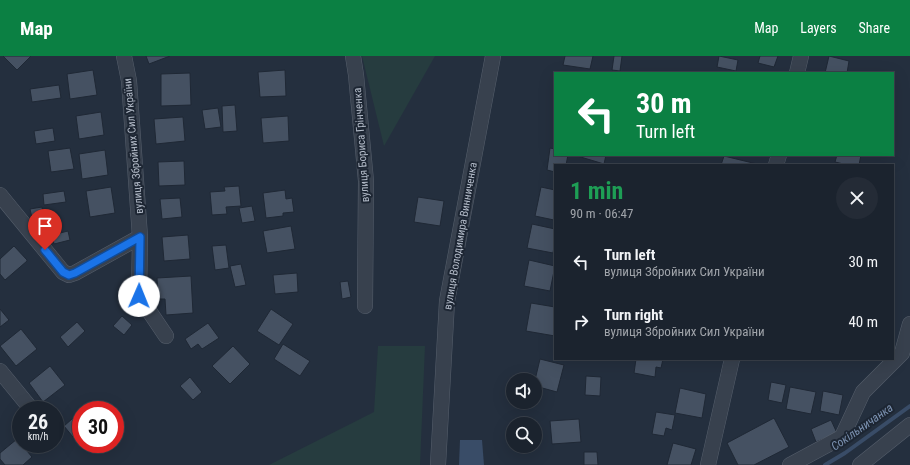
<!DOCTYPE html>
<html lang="en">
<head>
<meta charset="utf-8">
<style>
  :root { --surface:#1b232e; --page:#242b36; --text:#f1f3f6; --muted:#a0a4aa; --line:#39404a; --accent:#0b8043 }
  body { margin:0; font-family:"Roboto Condensed",sans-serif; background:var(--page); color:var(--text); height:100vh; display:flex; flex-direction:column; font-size:15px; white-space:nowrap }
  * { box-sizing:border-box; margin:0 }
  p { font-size:13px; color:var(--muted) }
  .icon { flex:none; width:22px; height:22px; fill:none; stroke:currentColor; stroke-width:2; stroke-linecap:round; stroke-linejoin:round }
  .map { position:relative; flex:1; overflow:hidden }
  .sheet { position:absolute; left:554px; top:108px; width:340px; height:196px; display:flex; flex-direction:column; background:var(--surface); border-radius:0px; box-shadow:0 4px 16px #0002,0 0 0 1px var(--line) }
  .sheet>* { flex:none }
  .guide { position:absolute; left:554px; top:16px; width:340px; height:84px; border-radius:0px; box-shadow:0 4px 16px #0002,0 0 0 1px var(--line); background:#0b8043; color:#fff; overflow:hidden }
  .tools { position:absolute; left:506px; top:317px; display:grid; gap:8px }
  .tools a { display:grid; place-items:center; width:36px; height:36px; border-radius:50%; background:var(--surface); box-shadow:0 4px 16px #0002,0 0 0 1px var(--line); font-size:20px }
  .speed { position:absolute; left:12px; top:345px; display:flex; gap:8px; font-size:20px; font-weight:700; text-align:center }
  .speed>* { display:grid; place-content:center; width:52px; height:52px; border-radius:50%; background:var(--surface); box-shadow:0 4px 16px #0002,0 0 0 1px var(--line); line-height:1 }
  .speed small { font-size:10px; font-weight:400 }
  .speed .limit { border:6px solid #d22; background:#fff; color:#111 }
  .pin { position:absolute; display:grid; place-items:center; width:34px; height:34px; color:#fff; margin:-41px -17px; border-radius:50% 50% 50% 0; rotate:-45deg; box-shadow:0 0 4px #0007 }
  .pin .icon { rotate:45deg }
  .me { position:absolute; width:44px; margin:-22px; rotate:1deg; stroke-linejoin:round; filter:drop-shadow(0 0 3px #0008) }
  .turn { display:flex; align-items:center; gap:14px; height:84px; padding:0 16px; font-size:18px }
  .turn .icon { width:52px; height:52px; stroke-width:2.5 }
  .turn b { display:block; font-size:28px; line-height:34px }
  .round { display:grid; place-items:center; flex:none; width:42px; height:42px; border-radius:21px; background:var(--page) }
  .overview { display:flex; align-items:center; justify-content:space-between; height:68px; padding:0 16px }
  h1 { font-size:24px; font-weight:700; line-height:30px; color:#1e9e55 }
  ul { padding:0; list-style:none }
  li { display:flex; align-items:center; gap:12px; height:60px; padding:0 16px }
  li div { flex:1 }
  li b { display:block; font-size:15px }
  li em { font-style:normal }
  header { display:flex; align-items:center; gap:24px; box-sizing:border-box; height:56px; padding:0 20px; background:var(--accent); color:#fff }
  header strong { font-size:19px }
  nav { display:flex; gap:22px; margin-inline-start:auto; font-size:14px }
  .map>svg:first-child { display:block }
  .green { fill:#263c3f }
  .water { fill:#394c67 }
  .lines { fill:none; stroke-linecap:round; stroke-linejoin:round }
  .stream { stroke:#394c67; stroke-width:4 }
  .building { fill:#455162; stroke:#1f2835 }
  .street-casing { stroke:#565f6c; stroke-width:16 }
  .street { stroke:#38414e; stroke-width:15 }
  .route-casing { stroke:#114b97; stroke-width:10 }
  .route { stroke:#1a73e8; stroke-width:7 }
  .labels { text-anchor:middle; stroke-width:4; stroke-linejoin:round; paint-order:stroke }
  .street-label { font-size:11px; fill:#b4bcc9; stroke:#1d2633 }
  .water-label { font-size:12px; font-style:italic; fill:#7c92b1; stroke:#1d2633 }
</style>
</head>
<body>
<header>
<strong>Map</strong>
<nav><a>Map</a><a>Layers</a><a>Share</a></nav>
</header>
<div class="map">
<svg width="910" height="409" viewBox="0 0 910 409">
  <rect width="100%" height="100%" fill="#242f3e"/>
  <!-- green -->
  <path class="green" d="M362 0H435L384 90Z
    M378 290H425L420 409H269L374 356Z"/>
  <!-- water -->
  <path class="water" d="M460 384H482L484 409H459Z"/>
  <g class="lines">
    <!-- stream -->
    <path class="stream" d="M825 409 845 397 910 350"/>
  </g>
  <!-- building -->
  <path class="building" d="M3 0H31L17 14Z
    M146 0H170L149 8Z
    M565 0H593L590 13 563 9Z
    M614 0H622L620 15 612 14Z
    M719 0 738 4 736 15 717 11Z
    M760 0H778L774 11 758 7Z
    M829 0 849 5 847 17H825Z
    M93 14 97 39 70 43 67 18Z
    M285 14 286 40 260 41 258 16Z
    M190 17 191 49 161 50V18Z
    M59 29 61 42 32 46 30 33Z
    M235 49 237 75 223 76 222 50Z
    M218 52 221 71 205 73 202 54Z
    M101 56 104 79 79 83 76 60Z
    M288 60 289 85 263 87 261 62Z
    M183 61 185 85 156 88 154 63Z
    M53 72 55 85 36 88 34 75Z
    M70 92 74 113 51 116 48 95Z
    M550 92 555 93V99H568L566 109H555V116L547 114Z
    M105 94 108 119 82 123 79 98Z
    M574 99H606L604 108Z
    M837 99H861L859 109H848L835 106Z
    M724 100 757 108V109H721Z
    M184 105 185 129 159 130 158 106Z
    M239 130 241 150 226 151 227 158 212 159 210 136 225 135 224 131Z
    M111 131 115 157 90 161 86 135Z
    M541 131 555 134 554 164 535 160Z
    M285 134 286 143 292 142 294 156 283 157V160L266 162 263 137Z
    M64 135 66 146 44 149 43 138Z
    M418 141 444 145 440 170 414 166Z
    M180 142 182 161 162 163 160 143Z
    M252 150 255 165 242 167 239 152Z
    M42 151 43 160 32 162 30 153Z
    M532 168 555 173V185L553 197 527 192Z
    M291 170 295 193 267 197 263 175Z
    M68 175 70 184 54 188 52 179Z
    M188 179 190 203 164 205 162 181Z
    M226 189 229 212 215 214 212 190Z
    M14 190 27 204V205L5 224 0 218V203Z
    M529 204 555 210 550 235 524 230Z
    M241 208 246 229 235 231 230 210Z
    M297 217 298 236 275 238 273 219Z
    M191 220 193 257 166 259 165 243H158L157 222Z
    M348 225 351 241 342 243 340 226Z
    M531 247 555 251V280L526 275Z
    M0 253 9 264 0 271Z
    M271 253 293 268 279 289 257 275Z
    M122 260 132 269 124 279 113 270Z
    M77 266 85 275 68 291 60 281Z
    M208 267 219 282 202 293 198 288 191 293 185 283Z
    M21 273 37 293 16 310 0 290Z
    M283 288 310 305 300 320 274 303Z
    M233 290 250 308 230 328 212 310Z
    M540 303 564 309 557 336 535 330V324Z
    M636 303H663L661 312 656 311 655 321 634 317Z
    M50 310 65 329 43 346 29 327Z
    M586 320 601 321 600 340 585 339Z
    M190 321 202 336 193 344 180 330Z
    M771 326 786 329 782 347 768 344Z
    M790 331 816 336 811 358 786 353Z
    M680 332 706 338 702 362 675 357Z
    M823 335 843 339 839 359 820 355Z
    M81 355V383L77 386 64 370Z
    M656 356 675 359 672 374 666 372 664 380 652 378Z
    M774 362 789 391 754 409H738L727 387Z
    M579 363 581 386 552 388 550 365Z
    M831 364 837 377 816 386 811 373Z
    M17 383 32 401 23 409H5L0 403V397Z
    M673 387 696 393 691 409H667Z
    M584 396H597L598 409H584Z"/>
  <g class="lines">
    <defs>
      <path id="street" d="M124 0 129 25 140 181 139 240 166 280
        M353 0 356 19 366 125 365 250
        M797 17 801 0
        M776 109 779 99
        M0 139 63 216 69 219 75 217 140 181
        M0 315 32 354
        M438 409 447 245 493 0
        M708 409 732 303
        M790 409 842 381 863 336 902 297 910 268
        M860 409 910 369"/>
    </defs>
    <!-- street casing -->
    <use href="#street" class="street-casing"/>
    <!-- street -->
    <use href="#street" class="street"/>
  </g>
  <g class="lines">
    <defs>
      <path id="route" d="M45 194 63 216 69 219 75 217 140 181 139 240"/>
    </defs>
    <!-- route casing -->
    <use href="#route" class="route-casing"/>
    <!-- route -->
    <use href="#route" class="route"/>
  </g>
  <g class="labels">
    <!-- street labels -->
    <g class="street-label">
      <text transform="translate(361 89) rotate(-94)" y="4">вулиця Бориса Грінченка</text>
      <text transform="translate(133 90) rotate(-95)" y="4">вулиця Збройних Сил України</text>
      <text transform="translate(460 180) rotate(-80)" y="4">вулиця Володимира Винниченка</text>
    </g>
    <!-- water labels -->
    <g class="water-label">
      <text transform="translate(862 371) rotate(-35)" y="4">Сокільничанка</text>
    </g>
  </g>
</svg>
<div class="tools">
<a><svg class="icon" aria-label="sound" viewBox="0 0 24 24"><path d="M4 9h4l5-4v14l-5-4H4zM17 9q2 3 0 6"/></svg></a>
<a><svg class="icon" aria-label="search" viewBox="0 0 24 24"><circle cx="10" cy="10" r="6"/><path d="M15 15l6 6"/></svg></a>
</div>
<div class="speed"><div>26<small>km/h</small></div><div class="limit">30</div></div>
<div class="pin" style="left:45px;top:194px;background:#d93025"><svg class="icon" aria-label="arrive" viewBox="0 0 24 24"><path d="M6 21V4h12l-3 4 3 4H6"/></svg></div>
<svg class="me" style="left:139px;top:240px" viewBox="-20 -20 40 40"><circle r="19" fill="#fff"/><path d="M0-13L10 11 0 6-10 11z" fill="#1a73e8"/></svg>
<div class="guide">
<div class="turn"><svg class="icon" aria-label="left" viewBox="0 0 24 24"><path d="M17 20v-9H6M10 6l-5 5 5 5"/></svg><div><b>30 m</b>Turn left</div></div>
</div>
<section class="sheet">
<div class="overview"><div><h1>1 min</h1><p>90 m · 06:47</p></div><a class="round"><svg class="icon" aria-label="close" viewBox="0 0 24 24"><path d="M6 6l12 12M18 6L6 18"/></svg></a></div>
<ul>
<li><svg class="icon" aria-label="left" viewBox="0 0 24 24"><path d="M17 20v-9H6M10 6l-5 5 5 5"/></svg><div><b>Turn left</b><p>вулиця Збройних Сил України</p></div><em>30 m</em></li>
<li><svg class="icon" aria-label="right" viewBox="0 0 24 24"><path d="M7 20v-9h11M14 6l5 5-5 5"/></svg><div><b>Turn right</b><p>вулиця Збройних Сил України</p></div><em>40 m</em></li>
</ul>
</section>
</div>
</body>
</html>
